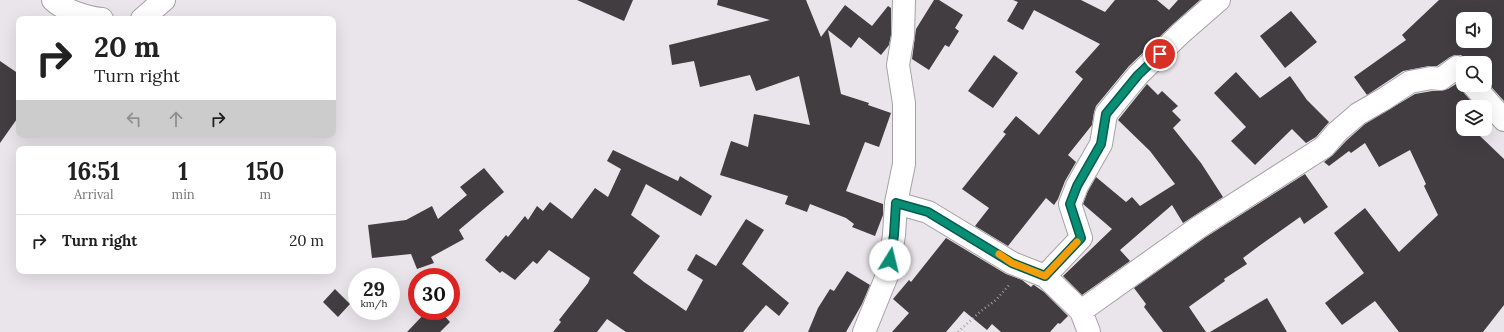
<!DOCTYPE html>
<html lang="en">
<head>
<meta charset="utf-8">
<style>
  :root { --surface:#fff; --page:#f2f2f2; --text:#222; --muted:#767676; --line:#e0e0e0 }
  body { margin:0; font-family:Lora,serif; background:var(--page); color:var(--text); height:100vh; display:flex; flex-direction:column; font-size:15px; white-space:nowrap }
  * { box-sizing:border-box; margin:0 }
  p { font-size:13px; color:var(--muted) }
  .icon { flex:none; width:22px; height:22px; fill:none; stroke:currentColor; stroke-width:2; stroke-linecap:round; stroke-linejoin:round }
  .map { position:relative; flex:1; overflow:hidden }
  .panel { position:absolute; left:16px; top:146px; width:320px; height:128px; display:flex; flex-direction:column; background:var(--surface); border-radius:8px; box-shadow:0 4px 16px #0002 }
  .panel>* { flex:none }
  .guide { position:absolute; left:16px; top:16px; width:320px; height:122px; border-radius:8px; box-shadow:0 4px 16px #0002; background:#fff; color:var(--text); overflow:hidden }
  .controls { position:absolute; left:1456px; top:12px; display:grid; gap:8px }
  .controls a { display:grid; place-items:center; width:36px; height:36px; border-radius:8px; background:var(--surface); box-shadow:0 4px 16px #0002; font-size:20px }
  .speed { position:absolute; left:348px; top:268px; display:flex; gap:8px; font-size:20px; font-weight:700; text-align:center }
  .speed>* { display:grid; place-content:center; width:52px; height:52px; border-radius:50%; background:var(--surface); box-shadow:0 4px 16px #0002; line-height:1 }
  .speed small { font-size:10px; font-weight:400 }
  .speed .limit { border:6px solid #d22; background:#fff; color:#111 }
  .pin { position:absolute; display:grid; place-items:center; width:34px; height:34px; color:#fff; margin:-17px; border:2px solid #fff; border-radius:50%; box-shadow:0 1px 4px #0007 }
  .me { position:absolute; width:44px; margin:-22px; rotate:9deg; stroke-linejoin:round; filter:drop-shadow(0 0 3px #0008) }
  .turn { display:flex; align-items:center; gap:14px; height:84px; padding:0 12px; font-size:18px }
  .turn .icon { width:52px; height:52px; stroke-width:2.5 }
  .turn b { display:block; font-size:28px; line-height:34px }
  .lanes { display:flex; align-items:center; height:38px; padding:0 12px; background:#0003; justify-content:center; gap:20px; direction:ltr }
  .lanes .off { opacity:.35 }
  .eta { display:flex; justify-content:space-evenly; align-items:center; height:68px; text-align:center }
  .eta b { font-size:24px; font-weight:800; line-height:28px }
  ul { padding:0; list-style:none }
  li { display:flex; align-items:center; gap:12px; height:52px; padding:0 12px; border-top:1px solid var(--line) }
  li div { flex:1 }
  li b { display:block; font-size:15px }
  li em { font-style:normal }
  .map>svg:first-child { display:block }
  .building { fill:#413d41; fill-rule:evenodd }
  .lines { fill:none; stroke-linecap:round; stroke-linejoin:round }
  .minor-casing { stroke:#a6a1a6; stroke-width:24 }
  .path { stroke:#a09ca0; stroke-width:2.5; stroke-dasharray:1 3; stroke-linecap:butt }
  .minor { stroke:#fff; stroke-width:22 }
  .route-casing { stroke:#055c4c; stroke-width:10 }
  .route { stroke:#088e75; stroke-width:7 }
  .slow { stroke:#f59e0b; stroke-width:7 }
</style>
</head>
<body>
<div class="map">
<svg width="1504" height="332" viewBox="0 0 1504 332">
  <rect width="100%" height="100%" fill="#eae5eb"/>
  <!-- building -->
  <path class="building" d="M577 0H633L624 21Z
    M718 0H806L821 37 845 5 872 26 888 6 891 8V35L889 45 881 55 859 37 851 48 828 30 841 94 869 103 868 105 891 113 879 147 865 142 846 191 883 204V215L875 236 852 227 854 224 846 218 810 204 807 212 785 204 788 196 720 175 731 141 748 147 754 114 810 125 799 76 756 91 750 75 700 87 694 61 672 65 669 45 770 20 717 5Z
    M934 0H939L963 15 955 28 959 31 949 47 945 45 929 70 912 59 916 29Z
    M1013 0H1081L1105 12 1115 0H1157L1169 10 1178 0H1200L1173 24 1129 66 1096 106 1094 112 1092 125 1068 155 1076 162 1065 181 1058 199 1054 205 1046 198 1008 246 975 226 989 208 962 189 1006 134 1003 132 1016 116 1039 135 1083 79 1075 72 1100 44 1034 10 1023 30 1007 21 1018 2Z
    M1439 0H1504V101L1485 80V63H1470L1461 55H1455L1450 57 1437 66H1429L1403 71 1367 95 1354 77 1406 40 1402 35ZM1463 19H1485V41H1463Z
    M1291 11 1317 42 1285 68 1260 36Z
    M994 55 1018 73 993 108 968 91Z
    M0 61 19 74V116L0 143Z
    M1236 72 1260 98 1290 76 1307 100 1329 122 1316 137 1306 143 1292 129 1255 165 1231 141 1246 127 1214 93Z
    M1147 84 1158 95 1162 91 1178 106 1172 111 1181 120 1173 128 1201 163 1223 197 1183 223 1172 205 1120 250 1130 261 1082 295 1063 276 1112 229 1083 204 1088 191 1096 177 1126 202 1132 197 1140 206 1175 184 1150 151 1118 120Z
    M1456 84 1461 86 1464 93 1476 107H1463V129H1485V117L1492 125 1480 136 1504 159V305L1483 332H1399L1375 301 1342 325 1325 303 1364 273 1334 233 1365 208 1399 252 1438 215 1424 186 1426 184 1410 150 1379 167 1365 143 1351 153 1349 151 1329 166 1324 162 1333 155 1346 141 1365 124 1415 94 1432 91H1440L1448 89Z
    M613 150 678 181 680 176 712 196 701 216 646 184 631 215 660 236 633 273 644 282 686 311 703 280 687 270 696 254 716 266 746 219 764 230 742 264 789 303 779 316 766 305 743 332H626L607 319 597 332H553L561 322 559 320 588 283 590 278 549 250 537 264 533 261 515 280 502 271 500 273 485 260 506 235 508 237 525 216 528 220 537 206 543 211 550 202 572 219 595 188 608 197 621 169 607 161Z
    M484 168 504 192 459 230 464 239 431 257 434 263 417 269 411 254 372 258 368 225 406 220 432 206 438 219 467 195 460 187Z
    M1305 174 1328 207 1304 224 1300 217 1259 246 1243 258 1247 264 1224 279 1225 281 1190 306 1189 307 1206 332H1163L1144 307 1146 304 1134 288 1206 237Z
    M946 238 1006 274 1022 280 1031 287 1033 285H1034L1044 292 1068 316 1060 324 1058 323 1050 332H1001L992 324 987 330 964 311 946 332H892L909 313 893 299 909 280 911 282Z
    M847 271 870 285 862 304 846 332H808L818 308 830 289 834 291Z
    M335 289 350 304 338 317 323 302Z
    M1267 298 1287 332H1210Z
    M427 311H440L450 322 440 332H407Z"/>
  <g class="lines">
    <defs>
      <path id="minor" d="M53 0C63 10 88 18 102 19
        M142 19 164 0
        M1473 85 1504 120
        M896 203 928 212 1012 263 1045 276 1081 311 1089 332
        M1045 276 1081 238 1070 204 1077 186 1101 144 1106 114 1138 75 1181 33 1219 0
        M1081 311 1199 227 1324 147 1337 132 1358 114 1384 99 1410 82 1431 78 1441 79 1457 67 1463 74
        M864 332 888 273 894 235 896 203 904 164V103L898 65 903 36 904 0"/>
    </defs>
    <!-- minor casing -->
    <use href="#minor" class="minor-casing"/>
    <!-- path -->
    <path class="path" d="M958 332 981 311 996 300 1009 285"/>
    <!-- minor -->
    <use href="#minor" class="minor"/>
  </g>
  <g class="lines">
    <defs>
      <path id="route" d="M890 260 894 235 896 203 928 212 1012 263 1045 276 1081 238 1070 204 1077 186 1101 144 1106 114 1138 75 1160 54"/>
    </defs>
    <!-- route casing -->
    <use href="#route" class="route-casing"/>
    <!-- route -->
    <use href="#route" class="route"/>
    <!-- slow -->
    <path class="slow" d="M999 254 1012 263 1045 276 1077 242"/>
  </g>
</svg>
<div class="controls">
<a><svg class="icon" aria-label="sound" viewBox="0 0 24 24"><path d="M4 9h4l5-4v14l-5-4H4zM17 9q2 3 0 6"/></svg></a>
<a><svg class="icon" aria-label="search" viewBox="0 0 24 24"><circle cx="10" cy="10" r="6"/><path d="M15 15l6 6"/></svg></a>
<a><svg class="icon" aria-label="layers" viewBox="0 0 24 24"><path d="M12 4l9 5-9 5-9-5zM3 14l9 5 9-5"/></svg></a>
</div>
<div class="speed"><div>29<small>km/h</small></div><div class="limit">30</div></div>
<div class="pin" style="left:1160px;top:54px;background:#d93025"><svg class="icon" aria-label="arrive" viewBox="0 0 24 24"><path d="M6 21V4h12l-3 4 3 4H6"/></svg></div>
<svg class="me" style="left:890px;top:260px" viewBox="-20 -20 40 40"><circle r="19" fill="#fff"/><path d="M0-13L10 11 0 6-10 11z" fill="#088e75"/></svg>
<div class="guide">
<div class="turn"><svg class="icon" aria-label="right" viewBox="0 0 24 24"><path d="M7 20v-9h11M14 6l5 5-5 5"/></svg><div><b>20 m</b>Turn right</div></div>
<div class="lanes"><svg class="icon off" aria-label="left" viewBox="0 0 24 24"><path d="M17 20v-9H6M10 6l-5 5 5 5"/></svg><svg class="icon off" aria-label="ahead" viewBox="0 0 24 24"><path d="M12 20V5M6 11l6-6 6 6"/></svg><svg class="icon" aria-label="right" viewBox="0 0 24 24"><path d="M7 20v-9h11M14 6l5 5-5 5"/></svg></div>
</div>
<section class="panel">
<div class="eta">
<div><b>16:51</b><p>Arrival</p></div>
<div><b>1</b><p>min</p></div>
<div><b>150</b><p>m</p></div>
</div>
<ul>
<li><svg class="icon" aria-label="right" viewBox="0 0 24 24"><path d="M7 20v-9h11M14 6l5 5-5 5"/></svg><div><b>Turn right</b></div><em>20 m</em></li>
</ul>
</section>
</div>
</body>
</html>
